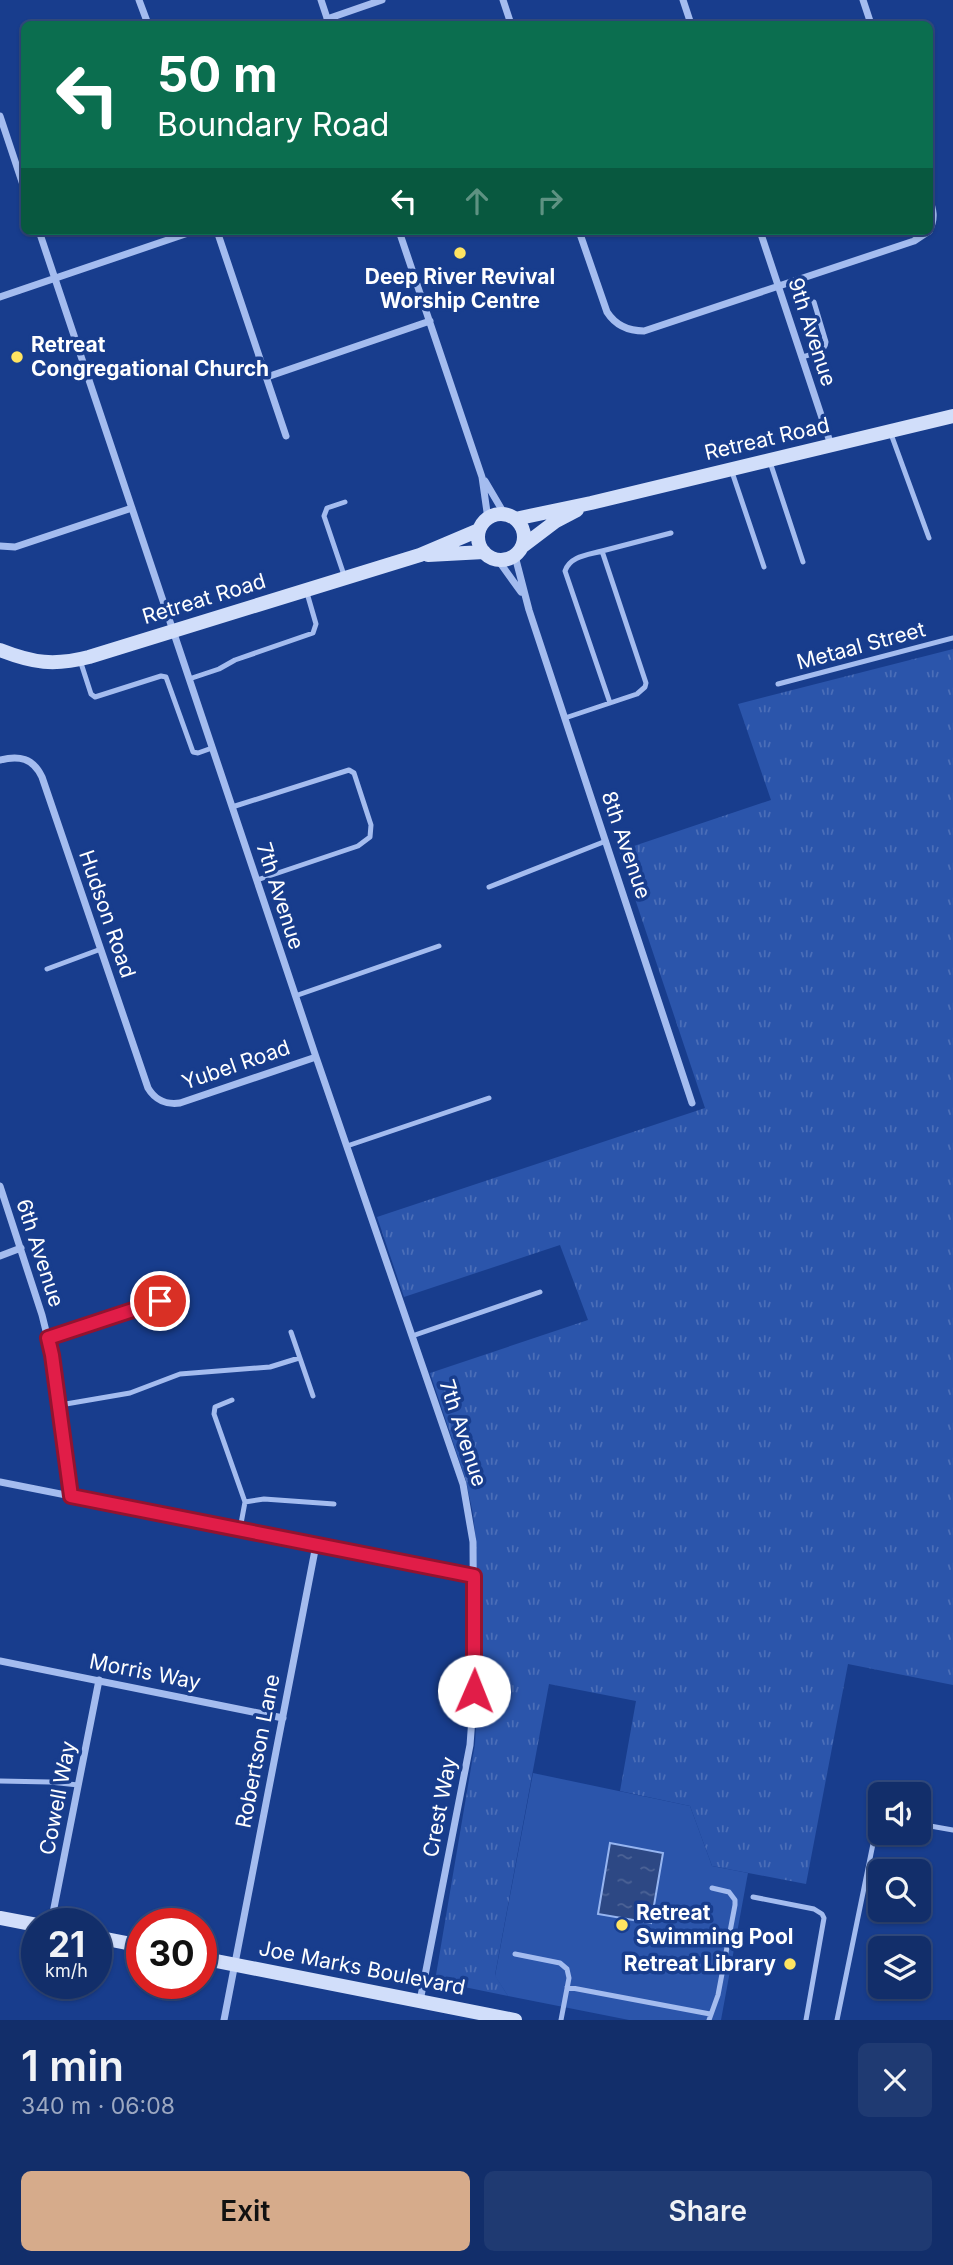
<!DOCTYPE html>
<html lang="en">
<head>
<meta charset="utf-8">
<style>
  :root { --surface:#122e6a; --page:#1f3a72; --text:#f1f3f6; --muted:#9ca8c1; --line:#314a7e; --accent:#d6ab8b }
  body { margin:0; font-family:Inter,sans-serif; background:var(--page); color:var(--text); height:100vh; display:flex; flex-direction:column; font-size:26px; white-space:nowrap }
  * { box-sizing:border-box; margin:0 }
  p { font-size:23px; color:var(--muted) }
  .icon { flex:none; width:38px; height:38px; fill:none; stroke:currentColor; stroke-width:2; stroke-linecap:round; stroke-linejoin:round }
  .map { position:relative; height:2020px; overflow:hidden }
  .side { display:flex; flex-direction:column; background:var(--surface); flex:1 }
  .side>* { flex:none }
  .guide { position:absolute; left:21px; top:21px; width:912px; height:214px; border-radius:10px; box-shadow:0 2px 5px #0004,0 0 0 2px var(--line); background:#0b6e4f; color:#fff; overflow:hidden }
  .controls { position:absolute; left:868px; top:1782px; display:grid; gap:14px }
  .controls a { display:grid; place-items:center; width:63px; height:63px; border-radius:10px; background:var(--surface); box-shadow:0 2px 5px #0004,0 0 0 2px var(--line); font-size:35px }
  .speed { position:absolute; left:21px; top:1908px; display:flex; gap:14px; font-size:35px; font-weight:700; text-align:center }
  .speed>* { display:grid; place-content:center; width:91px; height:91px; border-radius:50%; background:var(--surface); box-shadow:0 2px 5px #0004,0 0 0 2px var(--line); line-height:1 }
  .speed small { font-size:18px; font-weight:400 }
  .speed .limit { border:10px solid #d22; background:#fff; color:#111 }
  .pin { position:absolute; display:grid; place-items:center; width:60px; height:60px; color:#fff; margin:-30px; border:4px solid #fff; border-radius:50%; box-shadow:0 2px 7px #0007 }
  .me { position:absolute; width:77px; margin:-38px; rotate:1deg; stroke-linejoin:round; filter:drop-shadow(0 0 5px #0008) }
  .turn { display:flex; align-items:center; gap:24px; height:147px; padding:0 21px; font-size:32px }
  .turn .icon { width:91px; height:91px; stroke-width:2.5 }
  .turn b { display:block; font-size:49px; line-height:60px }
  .lanes { display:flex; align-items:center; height:66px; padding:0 21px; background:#0003; justify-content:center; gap:35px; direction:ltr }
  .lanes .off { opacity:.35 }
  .round { display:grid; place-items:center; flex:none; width:74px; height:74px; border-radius:10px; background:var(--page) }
  .head { display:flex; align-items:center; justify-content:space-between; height:119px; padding:0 21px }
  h1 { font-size:42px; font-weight:600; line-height:52px }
  .button { display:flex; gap:14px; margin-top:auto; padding:14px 21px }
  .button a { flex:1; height:80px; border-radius:10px; background:var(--accent); color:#111; font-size:28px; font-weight:600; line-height:80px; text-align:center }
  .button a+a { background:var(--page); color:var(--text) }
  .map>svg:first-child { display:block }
  .grass { fill:url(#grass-tufts) }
  .park { fill:#2b55ab }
  .water { fill:url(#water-ripples); stroke:#96b5f1; stroke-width:2 }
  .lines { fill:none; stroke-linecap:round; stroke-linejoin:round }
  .lane { stroke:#a4bcef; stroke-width:5 }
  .street { stroke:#a4bcef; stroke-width:7 }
  .secondary { stroke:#d1defa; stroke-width:14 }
  .route-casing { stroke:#92132f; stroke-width:18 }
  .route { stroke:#e11d48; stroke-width:12 }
  .poi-dot { fill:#ffe461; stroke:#183d8d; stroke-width:2.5 }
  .labels { text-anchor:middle; stroke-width:7; stroke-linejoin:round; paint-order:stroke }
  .poi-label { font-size:21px; font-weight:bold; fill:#fff; stroke:#183d8d; text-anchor:start }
  .street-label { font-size:21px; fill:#fff; stroke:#183d8d }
</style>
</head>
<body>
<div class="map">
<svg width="953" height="2020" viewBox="0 0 953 2020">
  <defs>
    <pattern id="grass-tufts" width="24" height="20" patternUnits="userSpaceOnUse" patternTransform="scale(1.75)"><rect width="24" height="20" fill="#2b55ab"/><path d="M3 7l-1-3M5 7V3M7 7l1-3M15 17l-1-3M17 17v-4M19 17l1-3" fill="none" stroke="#4b6eb8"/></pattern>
    <pattern id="water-ripples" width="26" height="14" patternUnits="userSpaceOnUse" patternTransform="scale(1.75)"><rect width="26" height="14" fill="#2d4884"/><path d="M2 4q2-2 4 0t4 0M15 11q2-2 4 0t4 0" fill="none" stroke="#4c6396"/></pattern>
  </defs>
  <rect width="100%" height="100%" fill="#183d8d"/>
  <!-- grass -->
  <path class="grass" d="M953 649V1685L848 1664 806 1884 712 1866 690 1806 620 1791 636 1701 549 1684 495 1975 508 1996 435 1981 475 1744 481 1646 469 1569 476 1542 473 1514 466 1481 430 1373 588 1320 560 1245 404 1297 377 1217 705 1108 619 851 771 800 738 704Z"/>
  <!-- park -->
  <path class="park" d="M533 1773 690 1806 712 1866 748 1873 721 2020H629L508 1996 495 1976Z"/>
  <!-- water -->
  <path class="water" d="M610 1843 663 1853 651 1923 598 1914Z"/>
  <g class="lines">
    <!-- lane -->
    <path class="lane" d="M802 357C811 354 825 353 826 342L814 302
      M891 434 929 538
      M770 462 803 562
      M732 472 764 567
      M345 502 327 508 324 516 345 578
      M602 551 671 533
      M80 660 91 694 95 697 161 676 166 677 193 752 198 753 212 748
      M189 679 219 669 235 660 313 633 316 624 307 593
      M778 684 953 638
      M565 718 637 694 645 687 646 683 602 551C588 555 570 556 565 571L610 703
      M232 807 349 770 354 773 371 825 370 837 358 846 257 880
      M489 887 606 841
      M47 969 101 949
      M295 996 439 946
      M347 1146 489 1098
      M291 1332 313 1396
      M412 1336 540 1292
      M48 1338 179 1295
      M232 1400 215 1407 214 1414 245 1502 264 1499 334 1504
      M60 1405 130 1393 180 1374 270 1367 299 1358
      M240 1529 245 1502
      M0 1781 50 1782 78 1785
      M919 1824 953 1830
      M753 1897 814 1909 822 1914 824 1918 806 2020
      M515 1954 560 1963 567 1969 569 1978 561 2020
      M567 1987 710 2014
      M709 2020 718 1995 735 1905V1900L729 1892 712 1888
      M837 2020 874 1839 880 1828"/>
    <!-- street -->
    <path class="street" d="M139 0 148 24
      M321 0 329 24
      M503 0 511 24
      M683 0 691 24
      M863 0 871 24
      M327 19 382 0
      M0 116 24 188
      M929 197C933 209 936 218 929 231
      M39 231 316 1057 463 1484 473 1542 474 1691 470 1745 420 2001
      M217 231 286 436
      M399 231 482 477 488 519
      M579 231 607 312C616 326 628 331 644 331L914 241 929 231
      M760 231 831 445
      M0 297 194 231
      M267 377 430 321
      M485 481 505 515
      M0 546 15 547 132 508
      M515 556 529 610 692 1103
      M498 560 521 592
      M0 760C19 755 33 758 42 777L148 1088C155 1100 167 1105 180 1103L316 1057
      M0 1186 42 1315 52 1355 71 1496
      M0 1256 21 1248
      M0 1482 474 1576
      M0 1661 283 1718
      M51 1923 99 1680
      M224 2020 316 1545"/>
    <!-- secondary -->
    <path class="secondary" d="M478 537a23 23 0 1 1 46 0a23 23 0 1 1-46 0Z
      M515 519 591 503 953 416
      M523 546 556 521 577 510
      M428 555 484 552
      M0 650C33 663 54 666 89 657L420 555 479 530
      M0 1918 37 1925
      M96 1937 142 1946
      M201 1958 515 2020"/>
  </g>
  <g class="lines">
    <defs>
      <path id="route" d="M160 1301 48 1338 52 1355 71 1496 474 1576V1691"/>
    </defs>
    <!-- route casing -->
    <use href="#route" class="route-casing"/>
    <!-- route -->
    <use href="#route" class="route"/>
  </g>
  <!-- markers -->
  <g class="poi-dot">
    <circle cx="460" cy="253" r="7"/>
    <circle cx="17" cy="357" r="7"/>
    <circle cx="622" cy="1925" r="7"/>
    <circle cx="790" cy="1964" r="7"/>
  </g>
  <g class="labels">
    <!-- poi labels -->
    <g class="poi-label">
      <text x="460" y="284" text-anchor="middle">Deep River Revival<tspan x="460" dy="24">Worship Centre</tspan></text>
      <text x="31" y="352">Retreat<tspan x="31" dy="24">Congregational Church</tspan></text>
      <text x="636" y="1920">Retreat<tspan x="636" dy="24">Swimming Pool</tspan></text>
      <text x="776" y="1971" text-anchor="end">Retreat Library</text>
    </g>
    <!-- street labels -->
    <g class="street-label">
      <text transform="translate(812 332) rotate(72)" y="7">9th Avenue</text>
      <text transform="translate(767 439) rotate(-13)" y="7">Retreat Road</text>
      <text transform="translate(204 599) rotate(-17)" y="7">Retreat Road</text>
      <text transform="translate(861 646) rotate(-15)" y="7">Metaal Street</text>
      <text transform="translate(626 845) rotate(71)" y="7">8th Avenue</text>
      <text transform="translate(280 896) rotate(72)" y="7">7th Avenue</text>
      <text transform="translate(107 914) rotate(71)" y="7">Hudson Road</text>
      <text transform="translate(236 1065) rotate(-19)" y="7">Yubel Road</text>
      <text transform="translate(40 1253) rotate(72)" y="7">6th Avenue</text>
      <text transform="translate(463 1433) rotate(72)" y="7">7th Avenue</text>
      <text transform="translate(145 1672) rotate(11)" y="7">Morris Way</text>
      <text transform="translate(258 1751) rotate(-79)" y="7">Robertson Lane</text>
      <text transform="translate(58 1798) rotate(-79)" y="7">Cowell Way</text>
      <text transform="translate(440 1807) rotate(-79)" y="7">Crest Way</text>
      <text transform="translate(362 1968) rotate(11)" y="7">Joe Marks Boulevard</text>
    </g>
  </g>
</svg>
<div class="controls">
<a><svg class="icon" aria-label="sound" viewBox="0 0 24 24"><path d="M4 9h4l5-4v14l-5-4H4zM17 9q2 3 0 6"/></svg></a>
<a><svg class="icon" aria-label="search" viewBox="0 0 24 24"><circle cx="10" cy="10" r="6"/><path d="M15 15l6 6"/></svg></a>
<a><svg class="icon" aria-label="layers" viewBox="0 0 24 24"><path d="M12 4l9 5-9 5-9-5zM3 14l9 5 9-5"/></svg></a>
</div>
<div class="speed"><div>21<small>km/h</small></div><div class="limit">30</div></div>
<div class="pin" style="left:160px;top:1301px;background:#d93025"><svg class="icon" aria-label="arrive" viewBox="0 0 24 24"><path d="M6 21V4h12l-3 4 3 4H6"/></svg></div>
<svg class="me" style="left:474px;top:1691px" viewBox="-20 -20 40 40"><circle r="19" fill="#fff"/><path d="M0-13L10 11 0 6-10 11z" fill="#e11d48"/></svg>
<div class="guide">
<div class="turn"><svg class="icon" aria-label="left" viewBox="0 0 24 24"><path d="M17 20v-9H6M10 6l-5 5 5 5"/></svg><div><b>50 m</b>Boundary Road</div></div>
<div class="lanes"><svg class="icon" aria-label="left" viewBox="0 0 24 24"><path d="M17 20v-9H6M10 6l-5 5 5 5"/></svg><svg class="icon off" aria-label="ahead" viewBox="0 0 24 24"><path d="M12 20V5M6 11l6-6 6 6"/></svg><svg class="icon off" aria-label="right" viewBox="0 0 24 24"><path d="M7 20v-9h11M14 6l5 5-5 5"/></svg></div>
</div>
</div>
<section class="side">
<div class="head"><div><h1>1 min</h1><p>340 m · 06:08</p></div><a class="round"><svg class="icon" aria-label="close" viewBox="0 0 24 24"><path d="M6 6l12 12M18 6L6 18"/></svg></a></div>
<div class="button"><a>Exit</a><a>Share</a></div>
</section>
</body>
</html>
